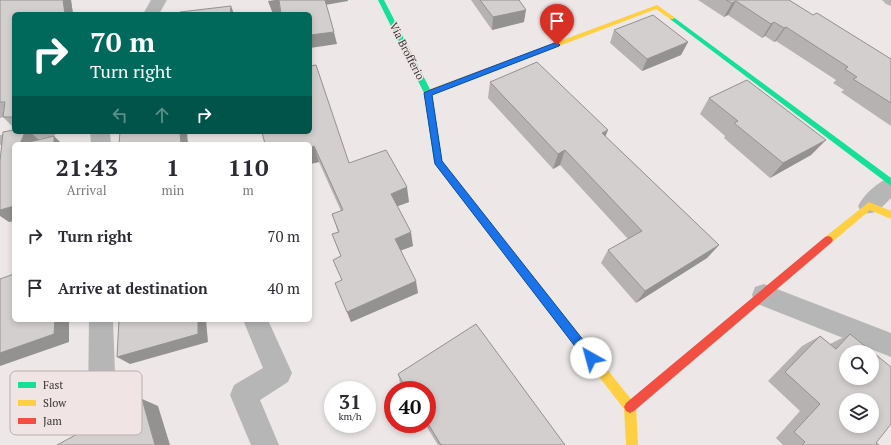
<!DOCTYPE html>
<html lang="en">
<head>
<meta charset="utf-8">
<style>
  :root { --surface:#fff; --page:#f2f2f3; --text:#2b2b33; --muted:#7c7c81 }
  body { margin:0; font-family:"PT Serif",serif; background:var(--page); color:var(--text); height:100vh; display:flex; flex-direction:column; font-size:15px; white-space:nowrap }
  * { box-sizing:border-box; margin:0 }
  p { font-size:13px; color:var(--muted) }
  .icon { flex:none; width:22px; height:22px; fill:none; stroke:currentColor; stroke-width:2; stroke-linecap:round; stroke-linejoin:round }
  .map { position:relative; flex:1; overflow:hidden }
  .sheet { position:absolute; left:12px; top:142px; width:300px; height:180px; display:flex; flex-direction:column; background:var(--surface); border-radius:6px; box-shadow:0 2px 6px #0003 }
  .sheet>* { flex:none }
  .guide { position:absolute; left:12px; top:12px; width:300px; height:122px; border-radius:6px; box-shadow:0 2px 6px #0003; background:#00695c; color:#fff; overflow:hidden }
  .tools { position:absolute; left:839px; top:345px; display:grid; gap:8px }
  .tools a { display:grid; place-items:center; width:40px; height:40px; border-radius:50%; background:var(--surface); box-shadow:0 2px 6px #0003; font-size:20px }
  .speed { position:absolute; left:324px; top:381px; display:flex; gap:8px; font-size:20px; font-weight:700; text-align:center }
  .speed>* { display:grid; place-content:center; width:52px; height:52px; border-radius:50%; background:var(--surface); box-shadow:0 2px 6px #0003; line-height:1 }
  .speed small { font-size:10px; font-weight:400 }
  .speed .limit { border:6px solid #d22; background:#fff; color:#111 }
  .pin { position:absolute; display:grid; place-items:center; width:34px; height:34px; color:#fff; margin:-41px -17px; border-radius:50% 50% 50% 0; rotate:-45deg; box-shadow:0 0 4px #0007 }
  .pin .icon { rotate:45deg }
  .me { position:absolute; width:44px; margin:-22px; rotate:322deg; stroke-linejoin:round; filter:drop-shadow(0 0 3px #0008) }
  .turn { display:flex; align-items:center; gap:14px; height:84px; padding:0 12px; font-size:18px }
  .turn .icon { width:52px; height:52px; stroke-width:2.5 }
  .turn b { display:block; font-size:28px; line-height:34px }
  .lanes { display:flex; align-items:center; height:38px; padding:0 12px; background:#0003; justify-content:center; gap:20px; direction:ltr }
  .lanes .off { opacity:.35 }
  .eta { display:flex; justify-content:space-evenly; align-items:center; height:68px; text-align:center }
  .eta b { font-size:24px; font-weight:800; line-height:28px }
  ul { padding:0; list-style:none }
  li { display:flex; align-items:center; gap:12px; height:52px; padding:0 12px }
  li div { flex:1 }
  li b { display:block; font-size:15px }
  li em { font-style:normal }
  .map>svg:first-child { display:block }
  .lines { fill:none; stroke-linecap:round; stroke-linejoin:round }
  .lane { fill:#b7b6b6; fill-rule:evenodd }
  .street { fill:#b7b6b6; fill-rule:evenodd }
  .fast { fill:#16e098; fill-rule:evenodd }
  .slow { fill:#ffcf43; fill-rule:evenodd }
  .jam { fill:#f24e42; fill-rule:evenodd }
  .wall { fill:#b6b2b2 }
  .shaded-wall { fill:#949191 }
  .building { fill:#d4cfcf; stroke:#949191; fill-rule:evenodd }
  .route { fill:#1a73e8; stroke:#114b97 }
  .labels { text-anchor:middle; stroke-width:3; stroke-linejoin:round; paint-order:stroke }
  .street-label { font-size:11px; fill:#373232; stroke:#f0e4e4 }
  .key { fill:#f0e4e4; stroke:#b8afaf; stroke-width:1 }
  .key-label { font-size:11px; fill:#373232 }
</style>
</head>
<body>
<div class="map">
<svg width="891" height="445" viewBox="0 0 891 445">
  <rect width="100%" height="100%" fill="#ede7e7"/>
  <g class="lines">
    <!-- lane -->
    <path class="lane" d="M22 132H57L55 135 51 137 0 145V135Z"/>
    <!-- street -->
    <path class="street" d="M151 0H167L159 14H143Z
      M882 0H891V6L886 4Z
      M90 132H110L111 144H91Z
      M891 177V198C882 207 875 217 861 212L858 206C864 194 879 181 891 177Z
      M764 284 891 333V357L755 303 752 295 755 287Z
      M89 320H113L116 399 112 409 102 413 92 409 88 399Z
      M243 320H268L292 373 288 382 260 400 279 445H251L230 395 234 385 263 368Z"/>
    <!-- fast -->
    <path class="fast" d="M378 0H384L432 93 442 161 464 190 465 192 464 194H458L434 162 424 93Z
      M672 16 891 178V186L670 19V17Z"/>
    <!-- slow -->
    <path class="slow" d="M657 5 674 17V19H670L656 9 431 95H425L424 93 425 91Z
      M461 189 464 190 634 403 636 407 638 445H626L624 409 458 194 457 192Z
      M869 202 891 211V219L870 210 831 243 828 244 825 243 823 240 825 237Z"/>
    <!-- jam -->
    <path class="jam" d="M828 236 831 237 833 240 831 243 634 411 630 413 626 411 624 407 626 403 825 237Z"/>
  </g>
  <!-- wall -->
  <path class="wall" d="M0 0H71L73 14H14V128L3 117 0 118Z
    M471 0H519L524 22 492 30Z
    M698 0H789L813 15 891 59V126L841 92 844 90 833 83 836 80 776 41 774 42 765 36 762 38 728 15 724 17Z
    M614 30 688 42 681 55 642 71 610 43Z
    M490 82 605 136 719 245 707 258 636 303 601 263 608 250 628 239 560 165 553 169 488 98Z
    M709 98 811 155 770 178 724 138 725 136 700 114Z
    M310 132 349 163 409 202 397 206 413 246 401 250 418 293 351 322 347 312 341 280V257L332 234 338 232 332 214 341 211 319 162 310 164Z
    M850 334 876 443 879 445H783L776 438 800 411 768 381 802 346 820 336 830 344Z
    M398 374 565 445H438L425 424H427V390H405L400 383Z"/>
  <!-- shaded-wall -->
  <path class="shaded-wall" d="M63 0H71L73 14H65Z
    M275 0H279L283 12 273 14 268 1Z
    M324 0H348V1L325 5Z
    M736 1 728 15 724 17 732 3Z
    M231 6 234 14H230Z
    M526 10 524 22 492 30 493 17Z
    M774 22 765 36 762 38 771 24Z
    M786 27 776 41 774 42 784 28Z
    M334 32 337 44 310 48V35Z
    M688 42 681 55 642 71 647 59Z
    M608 130 602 145V133Z
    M25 132H30L39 140 20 144Z
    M180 132H187L188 144H181Z
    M54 136 62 144H54Z
    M826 140 811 155 770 178 783 163Z
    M314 146 319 162 310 164V148Z
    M565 150 560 165 553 169 558 154Z
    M407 187 409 202 393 208 391 194Z
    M14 206V221L9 222 0 216V210Z
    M411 232 413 246 397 252 395 239Z
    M719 245 707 258 636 303 645 291Z
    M416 281 418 293 351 322 347 312Z
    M55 320H69V342L0 366V353Z
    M198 320H206L208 342 130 364 117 357Z
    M142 399 158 406 170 445H155Z"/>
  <!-- building -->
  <path class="building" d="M0 0H63L65 14H14V117H3L5 102H0Z
    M279 0H325L334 32 310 35V14H281Z
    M480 0H519L526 10 493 17Z
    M726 0H789L813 15 817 13 891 59V103L853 79 857 77 845 69 848 67 786 27 784 28 774 22 771 24 736 1 732 3Z
    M231 6 230 14H180V12Z
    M653 15 688 42 647 59 614 30Z
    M537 62 608 130 602 133 719 245 645 291 608 250 642 231 565 150 558 154 490 82Z
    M316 65 349 163 386 150 407 187 391 194 411 232 395 239 416 281 347 312 335 283 342 280 333 260 341 256 332 234 339 232 332 214 343 210 314 146 310 148V144H265L262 132H310V66Z
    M747 80 826 140 783 163 734 123 738 121 709 98Z
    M14 130V132H25L20 144H14V206L0 210V161L3 132Z
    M120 132H180L181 144H119Z
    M54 136V144H21Z
    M14 274V320H55L54 334 0 353V279Z
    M119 320H198V334L117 357Z
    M476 324 565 445H441L427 422V390H407L398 374Z
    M850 334 891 367V424L876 443 879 445H802L805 442 794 432 820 404 785 372 820 336 836 349ZM846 352H872V378H846ZM846 400H872V426H846Z
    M142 399 155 445H57Z"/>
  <!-- route -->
  <path class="route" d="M557 42 560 45 559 46 432 95 442 161 595 355 597 358 595 362 591 364 587 362 435 164 424 93 425 92Z"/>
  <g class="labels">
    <!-- street labels -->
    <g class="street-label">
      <text transform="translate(407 51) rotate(63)" y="4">Via Brofferio</text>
    </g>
  </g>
  <!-- legend -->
  <rect x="10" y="371" width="132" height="64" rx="6" class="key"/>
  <rect x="18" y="382" width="18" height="6" fill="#16e098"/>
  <rect x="18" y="400" width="18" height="6" fill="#ffcf43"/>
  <rect x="18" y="418" width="18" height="6" fill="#f24e42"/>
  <g class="key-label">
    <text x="43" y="389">Fast</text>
    <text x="43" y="407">Slow</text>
    <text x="43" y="425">Jam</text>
  </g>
</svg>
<div class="tools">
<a><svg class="icon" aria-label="search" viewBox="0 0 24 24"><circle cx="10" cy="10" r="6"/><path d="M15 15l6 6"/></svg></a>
<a><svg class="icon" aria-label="layers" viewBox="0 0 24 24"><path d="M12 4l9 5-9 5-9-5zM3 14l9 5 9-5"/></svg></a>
</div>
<div class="speed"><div>31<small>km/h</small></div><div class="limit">40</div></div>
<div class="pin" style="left:557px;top:45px;background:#d93025"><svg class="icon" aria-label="arrive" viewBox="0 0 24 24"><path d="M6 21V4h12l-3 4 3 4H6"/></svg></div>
<svg class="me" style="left:591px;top:358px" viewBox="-20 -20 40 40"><circle r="19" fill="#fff"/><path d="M0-13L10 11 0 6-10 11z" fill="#1a73e8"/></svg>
<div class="guide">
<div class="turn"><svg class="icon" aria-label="right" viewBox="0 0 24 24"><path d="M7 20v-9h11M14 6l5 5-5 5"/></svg><div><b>70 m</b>Turn right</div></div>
<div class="lanes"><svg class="icon off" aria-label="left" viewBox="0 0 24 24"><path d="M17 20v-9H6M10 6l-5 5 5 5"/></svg><svg class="icon off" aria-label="ahead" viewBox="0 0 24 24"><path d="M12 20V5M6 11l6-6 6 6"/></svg><svg class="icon" aria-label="right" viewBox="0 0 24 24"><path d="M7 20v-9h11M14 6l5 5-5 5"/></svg></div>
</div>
<section class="sheet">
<div class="eta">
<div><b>21:43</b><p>Arrival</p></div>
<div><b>1</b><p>min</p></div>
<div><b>110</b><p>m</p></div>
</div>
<ul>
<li><svg class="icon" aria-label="right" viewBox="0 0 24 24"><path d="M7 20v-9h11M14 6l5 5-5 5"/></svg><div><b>Turn right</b></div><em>70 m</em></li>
<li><svg class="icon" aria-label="arrive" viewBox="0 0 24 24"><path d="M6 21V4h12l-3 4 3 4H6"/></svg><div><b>Arrive at destination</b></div><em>40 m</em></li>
</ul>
</section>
</div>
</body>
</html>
